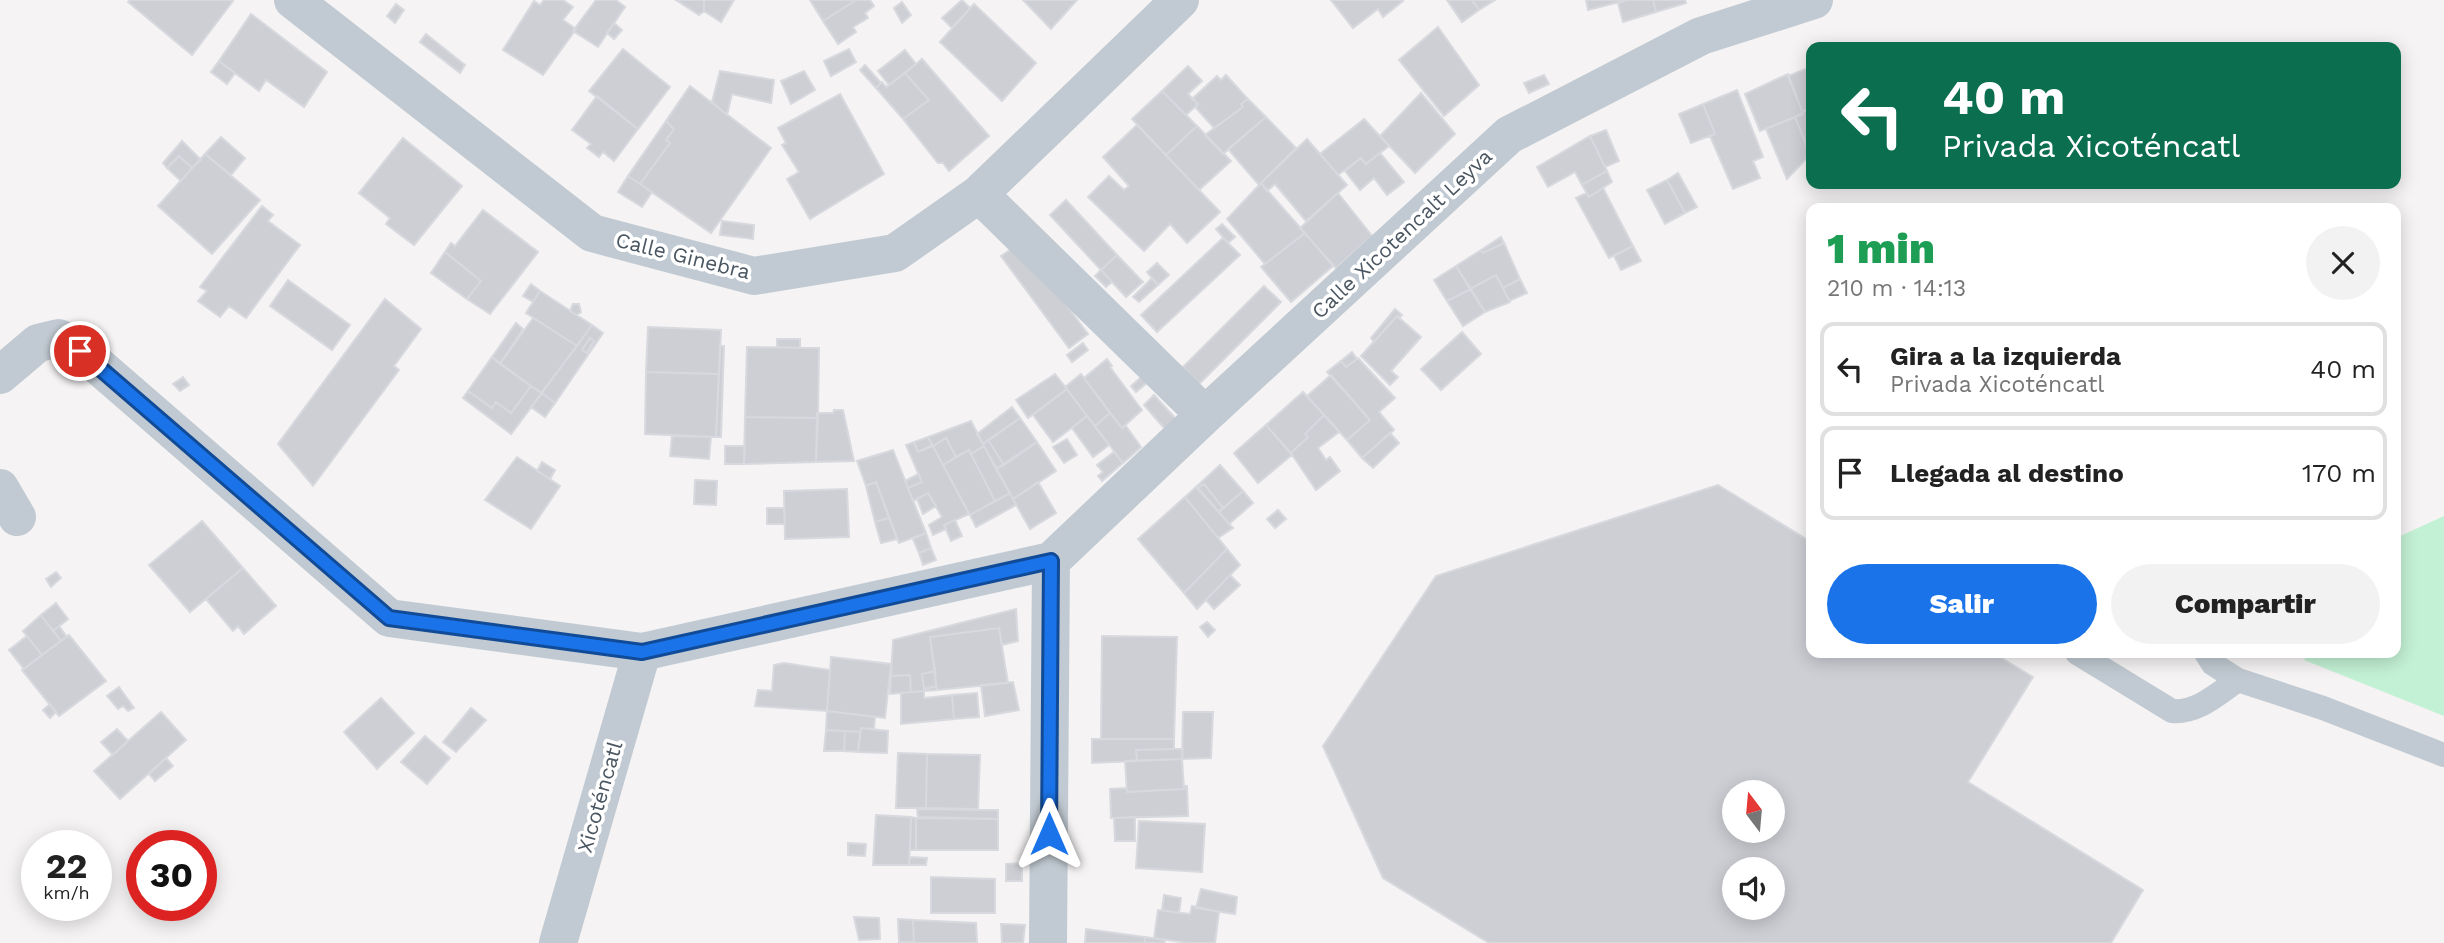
<!DOCTYPE html>
<html lang="es">
<head>
<meta charset="utf-8">
<style>
  :root { --surface:#fff; --page:#f2f2f2; --text:#222; --muted:#767676; --line:#e0e0e0; --accent:#1a73e8 }
  body { margin:0; font-family:"Work Sans",sans-serif; background:var(--page); color:var(--text); height:100vh; display:flex; flex-direction:column; font-size:26px; white-space:nowrap }
  * { box-sizing:border-box; margin:0 }
  p { font-size:23px; color:var(--muted) }
  .icon { flex:none; width:38px; height:38px; fill:none; stroke:currentColor; stroke-width:2; stroke-linecap:round; stroke-linejoin:round }
  .map { position:relative; flex:1; overflow:hidden }
  .panel { position:absolute; left:1806px; top:203px; width:595px; height:455px; display:flex; flex-direction:column; background:var(--surface); border-radius:14px; box-shadow:0 4px 18px #0003 }
  .panel>* { flex:none }
  .banner { position:absolute; left:1806px; top:42px; width:595px; height:147px; border-radius:14px; box-shadow:0 4px 18px #0003; background:#0b6e4f; color:#fff; overflow:hidden }
  .needle { width:46px; rotate:344deg }
  .controls { position:absolute; left:1722px; top:780px; display:grid; gap:14px }
  .controls a { display:grid; place-items:center; width:63px; height:63px; border-radius:50%; background:var(--surface); box-shadow:0 4px 18px #0003; font-size:35px }
  .speed { position:absolute; left:21px; top:830px; display:flex; gap:14px; font-size:35px; font-weight:700; text-align:center }
  .speed>* { display:grid; place-content:center; width:91px; height:91px; border-radius:50%; background:var(--surface); box-shadow:0 4px 18px #0003; line-height:1 }
  .speed small { font-size:18px; font-weight:400 }
  .speed .limit { border:10px solid #d22; background:#fff; color:#111 }
  .pin { position:absolute; display:grid; place-items:center; width:60px; height:60px; color:#fff; margin:-30px; border:4px solid #fff; border-radius:50%; box-shadow:0 2px 7px #0007 }
  .me { position:absolute; width:77px; margin:-38px; rotate:0deg; stroke-linejoin:round; filter:drop-shadow(0 0 5px #0008) }
  .turn { display:flex; align-items:center; gap:24px; height:147px; padding:0 21px; font-size:32px }
  .turn .icon { width:91px; height:91px; stroke-width:2.5 }
  .turn b { display:block; font-size:49px; line-height:60px }
  .round { display:grid; place-items:center; flex:none; width:74px; height:74px; border-radius:37px; background:var(--page) }
  .headline { display:flex; align-items:center; justify-content:space-between; height:119px; padding:0 21px }
  h1 { font-size:42px; font-weight:800; line-height:52px; color:#1e9e55 }
  .primary-button { display:flex; gap:14px; margin-top:auto; padding:14px 21px }
  .primary-button a { flex:1; height:80px; border-radius:42px; background:var(--accent); color:#fff; font-size:28px; font-weight:800; line-height:80px; text-align:center }
  .primary-button a+a { background:var(--page); color:var(--text) }
  ul { padding:0; list-style:none }
  li { display:flex; align-items:center; gap:21px; height:94px; margin:0 14px 10px; padding:0 7px; border:4px solid var(--line); border-radius:14px }
  li div { flex:1 }
  li b { display:block; font-size:26px }
  li em { font-style:normal }
  .map>svg:first-child { display:block }
  .green { fill:#c3f1d5 }
  .building { fill:#cdcfd5; stroke:#d7d9de; stroke-width:2; fill-rule:evenodd }
  .lines { fill:none; stroke-linecap:round; stroke-linejoin:round }
  .lane { stroke:#c1cad2; stroke-width:24 }
  .street { stroke:#c1cad2; stroke-width:38 }
  .route-casing { stroke:#114b97; stroke-width:18 }
  .route { stroke:#1a73e8; stroke-width:12 }
  .labels { text-anchor:middle; stroke-width:7; stroke-linejoin:round; paint-order:stroke }
  .street-label { font-size:21px; fill:#4a5661; stroke:#fff }
</style>
</head>
<body>
<div class="map">
<svg width="2444" height="943" viewBox="0 0 2444 943">
  <rect width="100%" height="100%" fill="#f5f3f3"/>
  <!-- green -->
  <path class="green" d="M2444 516V716L2304 660 2309 653H2396V538Z"/>
  <!-- building -->
  <path class="building" d="M130 0H233V1L192 55 128 2Z
    M544 0H563L573 7 563 20 576 29 543 75 503 50 534 1 540 5Z
    M596 0H616L625 7 598 47 573 31Z
    M676 0H704V11L699 15Z
    M704 0H734L721 22 704 11Z
    M810 0H856L823 21Z
    M856 0H870L874 6 865 13 868 18 853 27 856 32 838 44 823 21Z
    M962 0 970 8 952 28 942 18Z
    M1023 0H1077L1051 29Z
    M1331 0H1402L1403 1 1383 17 1378 9 1353 28Z
    M1447 0H1472L1479 10 1462 22Z
    M1472 0H1495L1479 10Z
    M1586 0H1627L1588 10Z
    M1627 0H1653L1656 12 1623 22 1618 3Z
    M1653 0H1685L1686 3 1656 12Z
    M902 2 911 15 902 23 894 8Z
    M396 4 404 10 395 23 387 16Z
    M974 4 1036 63 1002 101 940 42Z
    M251 14 327 72 304 107 266 80 259 91 219 61Z
    M614 23 622 30 614 39 607 33Z
    M1438 27 1479 85 1444 116 1399 60Z
    M426 34 465 65 460 73 420 42Z
    M623 49 670 87 638 129 589 91Z
    M849 49 856 62 831 76 824 61Z
    M905 50 916 64 889 85 878 71Z
    M922 59 989 136 949 171 943 163H938L903 119 929 100 905 73Z
    M219 61 235 73 227 84 211 72Z
    M865 65 881 83 876 88 860 70Z
    M1188 66 1202 81 1188 94 1198 104 1186 115 1162 91Z
    M1811 67V117L1808 109 1802 111 1788 76Z
    M720 71 774 80 771 103 732 94 727 115 712 102Z
    M804 71 815 90 791 104 781 81Z
    M905 73 929 100 903 119 876 88 882 82 886 87Z
    M1788 74 1803 114 1760 131 1745 94Z
    M1226 75 1248 99 1241 104 1243 107 1214 128 1196 108 1198 104 1192 99 1217 76 1221 80Z
    M1544 75 1549 84 1529 93 1524 83Z
    M690 86 771 148 711 233 640 184 670 143 666 140 674 129 666 121Z
    M1737 90 1763 157 1753 161 1760 178 1733 189 1710 136 1715 134 1703 104Z
    M1162 91 1197 126 1166 155 1132 119Z
    M1421 93 1455 134 1415 173 1380 136Z
    M840 94 884 174 810 219 787 179 799 172 782 145 786 143 778 128Z
    M597 96 638 129 614 161 603 152 599 157 587 148 591 144 572 130Z
    M1248 99 1266 117 1223 154 1205 135 1243 107 1241 104Z
    M1703 104 1715 134 1691 143 1679 114Z
    M1808 109 1811 117V147L1808 148 1795 117Z
    M1266 117 1296 148 1259 185 1228 149Z
    M1795 117 1810 155 1787 179 1766 129Z
    M1364 119 1389 146 1366 164 1361 158 1338 175 1320 154Z
    M666 121 674 129 666 140 670 143 640 184 628 176Z
    M1137 125 1220 212 1187 243 1170 224 1144 251 1088 197 1109 176 1124 190 1129 186 1103 157Z
    M1197 126 1231 161 1199 190 1166 155Z
    M1606 130 1619 161 1605 167 1590 136Z
    M1590 136 1607 171 1582 185 1575 172 1548 187 1537 167Z
    M221 137 245 158 231 175 205 154Z
    M403 138 462 186 414 245 386 224 390 218 359 193Z
    M1307 139 1347 185 1306 221 1275 184 1267 191 1261 183Z
    M182 141 201 160 192 168 179 156 167 168 163 163Z
    M1380 153 1404 182 1387 195 1374 178 1360 190 1345 171 1361 158 1366 164Z
    M205 154 260 200 212 254 158 206Z
    M179 156 192 168 181 181 167 168Z
    M1607 171 1612 182 1589 197 1582 185Z
    M1678 173 1697 207 1685 213 1667 180Z
    M628 176 652 192 642 207 618 192Z
    M1667 180 1685 213 1665 224 1647 190Z
    M1261 183 1305 233 1265 264 1227 219Z
    M1603 188 1633 246 1609 258 1576 198 1586 193 1589 197Z
    M1338 193 1372 236 1336 268 1300 228Z
    M1066 200 1117 255 1101 270 1050 215Z
    M262 206 273 215 268 221 300 245 246 318 229 306 220 317 198 301 207 291 200 287Z
    M483 210 538 252 490 314 467 299 481 281 445 252 451 243 455 246Z
    M722 221 754 225 753 239 720 235Z
    M1222 224 1235 237 1228 243 1216 229Z
    M1305 233 1333 266 1291 302 1261 267Z
    M1501 237 1504 243 1483 253 1481 250Z
    M1223 238 1240 255 1157 332 1141 315Z
    M1020 243 1088 334 1069 348 1001 256Z
    M1504 243 1520 279 1503 288 1496 275 1470 289 1456 266 1481 250 1483 253Z
    M1633 246 1641 261 1621 270 1614 256Z
    M445 252 481 281 467 299 431 273Z
    M1117 255 1143 282 1126 297 1101 270Z
    M1157 263 1169 275 1158 285 1147 272Z
    M1456 266 1471 289 1447 301 1434 280Z
    M1101 270 1112 282 1106 287 1095 276Z
    M1496 275 1510 302 1485 312 1470 289Z
    M1152 278 1158 285 1139 302 1133 297Z
    M1520 279 1527 293 1509 301 1503 288Z
    M288 280 350 325 332 350 270 306Z
    M531 284 540 291 533 302 523 296Z
    M1264 286 1281 302 1199 384 1183 367Z
    M1471 289 1485 312 1463 326 1447 301Z
    M540 291 592 325 577 346 526 313Z
    M385 299 421 329 394 366 399 370 313 486 278 444Z
    M573 304H579L581 312 577 315 570 311Z
    M1395 309 1402 315 1399 318 1397 316 1374 342 1371 338Z
    M1397 316 1421 337 1391 371 1398 377 1390 385 1361 356Z
    M533 318 577 346 541 393 500 364Z
    M516 323 523 329 500 364 492 357Z
    M592 325 603 333 555 403 542 393ZM590 338 594 341 587 353 582 350Z
    M648 327 721 330 719 374 646 372Z
    M1462 332 1481 354 1441 390 1421 369Z
    M590 338 594 341 587 353 582 350Z
    M777 339H800V348L777 347Z
    M1083 343 1088 350 1072 362 1067 355Z
    M720 346H724L721 437H716Z
    M747 347 819 348 818 418 745 417Z
    M1352 352 1357 359 1346 367 1341 361Z
    M492 357 531 386 511 413 496 402 492 408 468 391Z
    M1358 358 1395 398 1379 412 1394 430 1362 458 1347 440 1370 420 1327 372 1341 361 1346 367Z
    M1107 359 1112 366 1110 367 1142 410 1122 428 1084 378Z
    M1148 371 1154 377 1136 392 1131 386Z
    M646 372 719 374 716 437 645 434Z
    M1055 374 1067 389 1028 418 1016 400Z
    M1081 374 1110 413 1095 426 1065 387Z
    M1331 375 1370 420 1347 440 1307 396Z
    M183 377 189 385 180 391 173 384Z
    M531 386 542 393 511 434 463 398 468 391 492 408 496 402 511 413Z
    M1067 389 1087 416 1053 442 1033 415Z
    M1303 392 1324 415 1305 434 1308 437 1291 453 1266 425Z
    M542 393 555 403 545 417 531 407Z
    M1154 395 1176 419 1165 429 1144 405Z
    M1012 407 1020 418 983 444 977 434Z
    M834 410H843L854 461 816 462 817 413H833Z
    M1110 413 1122 428 1126 426 1141 447 1123 463 1095 426Z
    M1324 415 1339 432 1318 448 1326 460 1330 457 1340 471 1316 490 1291 453 1308 437 1305 434Z
    M1087 416 1109 445 1093 457 1072 428Z
    M745 417 818 418 816 462 744 464Z
    M1020 418 1037 442 1004 465 988 440Z
    M971 421 984 446 971 454 969 450 956 457 946 438 933 446 928 437Z
    M1266 425 1292 455 1258 483 1234 453Z
    M1390 433 1399 443 1373 468 1362 458Z
    M672 436 711 437 709 459 670 456Z
    M928 437 932 445 918 452 914 442Z
    M946 438 956 457 943 465 933 446Z
    M1067 439 1077 455 1064 463 1053 447Z
    M988 440 1004 465 996 469 983 444Z
    M914 442 918 452 933 446 969 514 944 525 946 529 933 535 929 525 942 517 928 493 913 501 908 488 922 482 906 445Z
    M1037 442 1056 471 1013 499 996 469Z
    M725 446H745L744 464H725Z
    M984 446 1010 493 995 501 971 454Z
    M893 450 926 533 899 543 876 482 866 486 857 461Z
    M969 450 995 501 970 515 943 465Z
    M1114 452 1123 463 1102 481 1098 476 1103 472 1097 465Z
    M517 457 560 486 531 529 485 500Z
    M542 462 555 470 550 479 537 471Z
    M1220 465 1243 491 1223 508 1204 484 1198 488 1196 487Z
    M918 474 922 482 908 488 905 481Z
    M695 480 717 481 716 505 694 504Z
    M876 482 889 518 875 522 866 486Z
    M1038 482 1056 513 1030 529 1013 499Z
    M1204 484 1223 508 1219 512 1198 488Z
    M1718 485 1811 542V653H1993L2033 677 1968 782 2143 890 2111 943H1489L1383 878 1323 746 1436 576ZM1734 793H1773V831H1734ZM1734 870H1773V908H1734Z
    M1196 487 1233 528 1218 538 1185 497Z
    M847 489 849 537 785 539 784 491Z
    M1243 491 1253 503 1229 524 1219 512Z
    M928 493 936 506 923 514 917 499Z
    M1010 493 1016 505 976 527 970 515Z
    M1185 497 1227 549 1184 593 1138 539Z
    M767 508H784L785 524H767Z
    M1278 510 1286 519 1275 528 1267 519Z
    M889 518 897 539 881 543 875 522Z
    M955 520 962 536 951 541 944 525Z
    M202 521 243 568 190 612 149 565Z
    M926 533 931 548 919 553 913 539Z
    M931 548 936 560 923 565 919 553Z
    M1227 549 1240 565 1197 609 1184 593Z
    M243 568 276 606 244 634 238 626 233 631 206 599Z
    M56 572 61 578 51 587 46 579Z
    M1230 575 1240 585 1214 609 1206 600Z
    M56 603 68 619 53 631 41 615Z
    M1016 609 1018 641 1002 645 999 628 930 637 935 671 922 674 924 689 936 686 937 690 911 692 910 675 891 676 893 640Z
    M41 615 61 641 42 655 23 631Z
    M1207 622 1215 630 1208 637 1200 627Z
    M59 626 67 637 61 641 53 631Z
    M999 628 1008 683 937 690 930 637Z
    M69 635 106 681 59 716 22 670Z
    M27 636 42 655 24 669 9 650Z
    M1102 636 1177 637 1174 739H1101Z
    M831 657 891 664 885 718 827 711Z
    M784 663 830 670 827 711 755 706 758 690 772 691 774 665Z
    M935 671 936 686 924 689 922 674Z
    M910 675 911 692 890 694 891 676Z
    M1013 682 1019 710 985 716 981 685Z
    M119 687 134 708 128 711 123 706 118 709 107 696Z
    M924 691V698L952 695 954 719 901 724V693Z
    M977 693 979 717 954 719 952 695Z
    M381 698 414 733 377 769 344 732Z
    M50 704 56 712 50 718 43 710Z
    M471 708 486 720 456 752 443 742Z
    M827 711 875 717 874 729 861 728 860 732 826 730Z
    M161 712 186 740 120 799 94 771Z
    M1183 712H1213L1211 758 1182 759Z
    M861 728 888 731 887 753 858 752Z
    M117 729 128 741 113 755 101 742Z
    M826 730 845 731 844 751H824Z
    M845 731 860 732 858 752 844 751Z
    M425 736 450 758 427 784 401 762Z
    M1092 739H1174V749L1136 750 1137 761 1092 763Z
    M1174 749H1183L1182 759 1137 761 1136 750Z
    M898 753 927 754 926 808H896Z
    M927 754 980 755 978 809 926 808Z
    M166 758 173 766 155 781 149 774Z
    M1182 759 1184 789 1127 792 1125 761Z
    M1184 786H1187L1188 816 1111 818 1110 789 1126 788 1127 792 1184 789Z
    M917 809 998 810V819L918 817Z
    M876 815 911 817 909 865H873Z
    M911 817 916 818V850H910Z
    M1135 817V841H1115L1114 818Z
    M916 818 998 819V850H916Z
    M1139 821 1205 824 1202 872 1136 868Z
    M848 843 866 844 865 856 848 855Z
    M910 857 927 858 926 865H909Z
    M1022 863V881H1006V864Z
    M931 877 995 879V913H931Z
    M1201 889 1237 897 1235 914 1196 908Z
    M1164 895 1181 898 1179 913 1162 910Z
    M1192 906 1219 912 1215 943H1188L1154 938 1158 910 1190 914Z
    M854 917 879 918 880 939 859 940Z
    M898 919 913 920 914 942H899Z
    M913 920 976 923 977 943H914Z
    M1001 924 1025 925 1023 943H1002Z
    M1086 929 1145 937V943H1085Z
    M1145 937 1165 940 1164 943H1145Z"/>
  <g class="lines">
    <!-- lane -->
    <path class="lane" d="M2077 653 2172 711C2198 713 2217 694 2238 680
      M2206 653 2213 664 2238 680 2323 708 2444 755"/>
    <!-- street -->
    <path class="street" d="M293 0 592 233 754 276 895 253 979 194 1180 0
      M979 194 1205 415
      M0 375 38 343 59 338 80 350 389 618 642 652 1051 561
      M0 488 17 517
      M1051 561 1205 415 1509 135 1701 36 1814 0
      M558 943 642 652
      M1048 943 1051 561"/>
  </g>
  <g class="lines">
    <defs>
      <path id="route" d="M80 351 389 618 642 652 1051 561 1049 834"/>
    </defs>
    <!-- route casing -->
    <use href="#route" class="route-casing"/>
    <!-- route -->
    <use href="#route" class="route"/>
  </g>
  <g class="labels">
    <!-- street labels -->
    <g class="street-label">
      <text transform="translate(1402 234) rotate(-43)" y="7">Calle Xicotencalt Leyva</text>
      <text transform="translate(683 256) rotate(14)" y="7">Calle Ginebra</text>
      <text transform="translate(600 797) rotate(-74)" y="7">Xicoténcatl</text>
    </g>
  </g>
</svg>
<div class="controls">
<a><svg class="needle" viewBox="-14 -14 28 28"><path d="M0-13l5 13h-10z" fill="#e53935"/><path d="M0 13l5-13h-10z" fill="#767676"/></svg></a>
<a><svg class="icon" aria-label="sound" viewBox="0 0 24 24"><path d="M4 9h4l5-4v14l-5-4H4zM17 9q2 3 0 6"/></svg></a>
</div>
<div class="speed"><div>22<small>km/h</small></div><div class="limit">30</div></div>
<div class="pin" style="left:80px;top:351px;background:#d93025"><svg class="icon" aria-label="arrive" viewBox="0 0 24 24"><path d="M6 21V4h12l-3 4 3 4H6"/></svg></div>
<svg class="me" style="left:1049px;top:834px" viewBox="-20 -20 40 40"><path d="M0-17L14 15 0 8-14 15z" fill="#1a73e8" stroke="#fff" stroke-width="4"/></svg>
<div class="banner">
<div class="turn"><svg class="icon" aria-label="left" viewBox="0 0 24 24"><path d="M17 20v-9H6M10 6l-5 5 5 5"/></svg><div><b>40 m</b>Privada Xicoténcatl</div></div>
</div>
<section class="panel">
<div class="headline"><div><h1>1 min</h1><p>210 m · 14:13</p></div><a class="round"><svg class="icon" aria-label="close" viewBox="0 0 24 24"><path d="M6 6l12 12M18 6L6 18"/></svg></a></div>
<ul>
<li><svg class="icon" aria-label="left" viewBox="0 0 24 24"><path d="M17 20v-9H6M10 6l-5 5 5 5"/></svg><div><b>Gira a la izquierda</b><p>Privada Xicoténcatl</p></div><em>40 m</em></li>
<li><svg class="icon" aria-label="arrive" viewBox="0 0 24 24"><path d="M6 21V4h12l-3 4 3 4H6"/></svg><div><b>Llegada al destino</b></div><em>170 m</em></li>
</ul>
<div class="primary-button"><a>Salir</a><a>Compartir</a></div>
</section>
</div>
</body>
</html>
